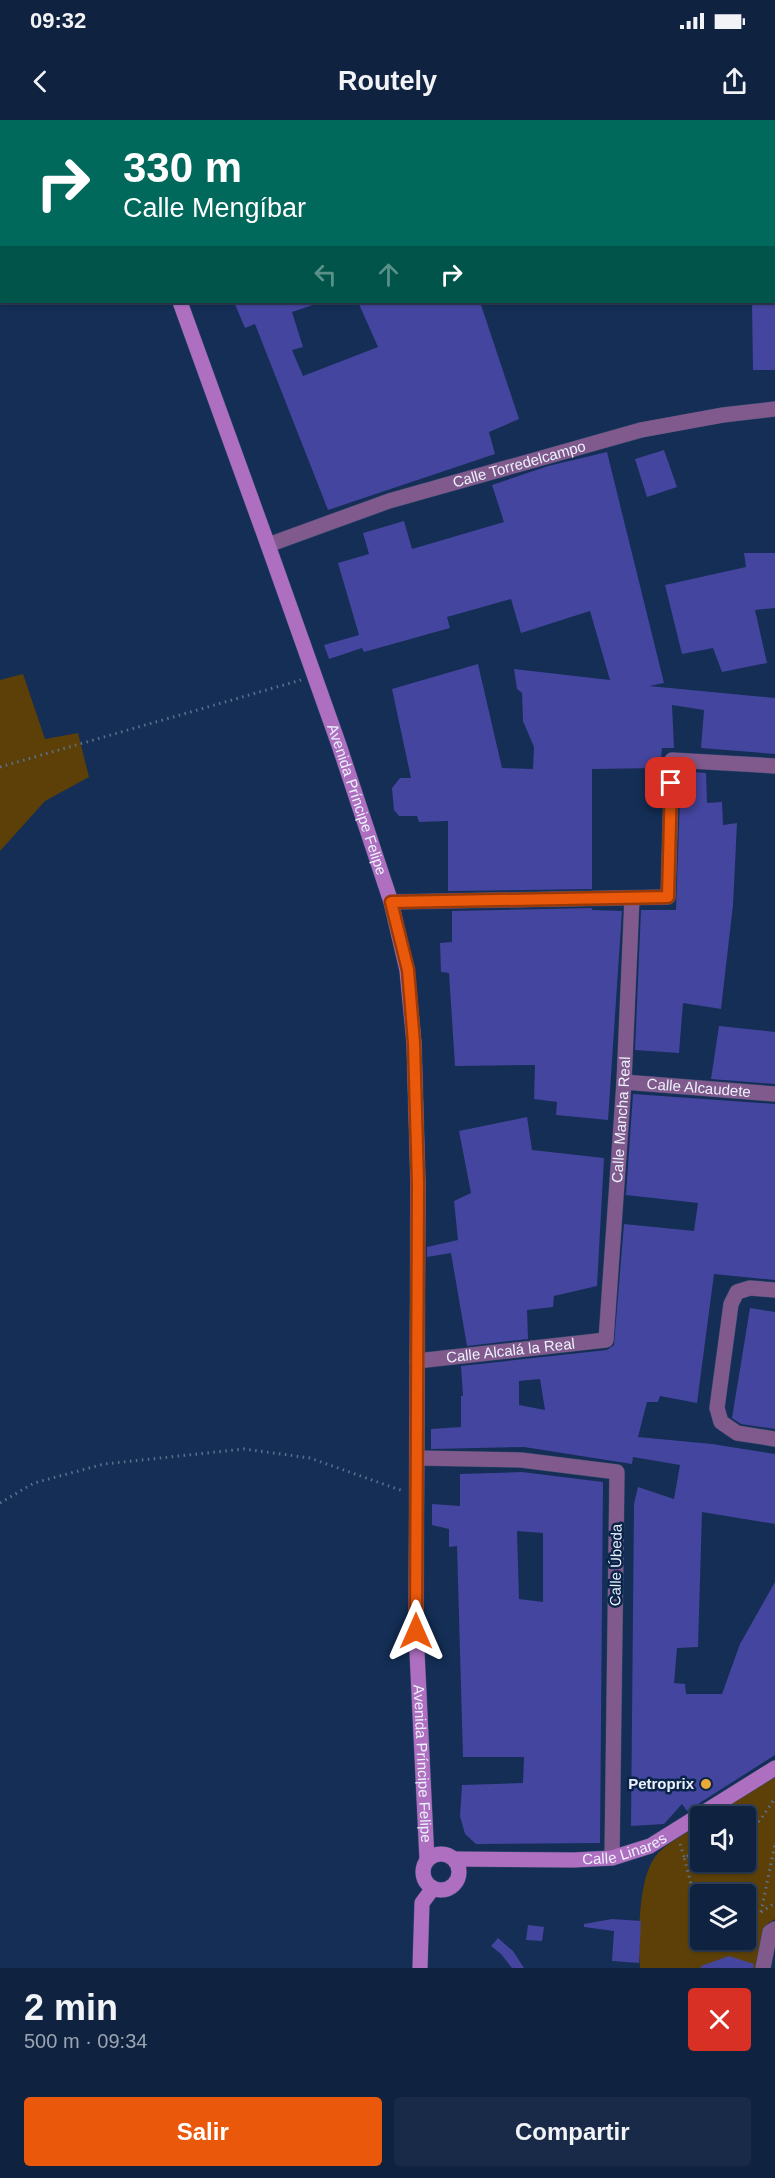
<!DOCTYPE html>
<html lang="es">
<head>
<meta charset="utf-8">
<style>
  :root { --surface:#0f2240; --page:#182a47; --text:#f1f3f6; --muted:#9ba4b1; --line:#2f3f59; --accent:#ea580c }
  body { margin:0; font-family:Helvetica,sans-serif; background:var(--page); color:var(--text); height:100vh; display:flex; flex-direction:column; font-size:22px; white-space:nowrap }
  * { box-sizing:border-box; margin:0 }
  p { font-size:20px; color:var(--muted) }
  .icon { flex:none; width:33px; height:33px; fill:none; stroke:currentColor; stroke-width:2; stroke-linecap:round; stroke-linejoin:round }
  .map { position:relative; height:1848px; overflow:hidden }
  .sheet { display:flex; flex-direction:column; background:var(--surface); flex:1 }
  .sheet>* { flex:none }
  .guide { position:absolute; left:0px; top:0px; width:776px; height:183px; box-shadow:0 2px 4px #0004,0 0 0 2px var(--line); background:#00695c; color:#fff; overflow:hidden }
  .controls { position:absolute; left:690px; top:1686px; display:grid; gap:12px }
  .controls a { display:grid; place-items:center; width:66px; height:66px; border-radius:6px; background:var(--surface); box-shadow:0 2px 4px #0004,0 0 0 2px var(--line); font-size:30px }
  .pin { position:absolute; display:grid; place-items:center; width:51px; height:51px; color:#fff; margin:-26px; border-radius:12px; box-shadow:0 3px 9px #0006 }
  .me { position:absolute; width:66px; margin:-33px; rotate:0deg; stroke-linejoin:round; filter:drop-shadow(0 0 4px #0008) }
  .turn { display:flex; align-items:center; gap:21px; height:126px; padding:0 24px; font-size:27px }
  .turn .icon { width:78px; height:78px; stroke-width:2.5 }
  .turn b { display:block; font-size:42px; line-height:51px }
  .lanes { display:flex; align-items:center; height:57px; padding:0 24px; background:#0003; justify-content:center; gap:30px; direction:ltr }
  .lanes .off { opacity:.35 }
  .round { display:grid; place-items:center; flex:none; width:63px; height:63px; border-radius:6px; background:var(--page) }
  .summary { display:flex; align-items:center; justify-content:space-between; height:102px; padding:0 24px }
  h1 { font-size:36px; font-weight:600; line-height:45px }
  .action { display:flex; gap:12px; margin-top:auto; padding:12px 24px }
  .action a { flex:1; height:69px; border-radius:6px; background:var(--accent); color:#fff; font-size:24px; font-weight:600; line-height:69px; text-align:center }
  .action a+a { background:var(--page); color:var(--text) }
  .status { display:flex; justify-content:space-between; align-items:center; height:42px; padding:0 30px; background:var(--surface); direction:ltr }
  .status svg { height:16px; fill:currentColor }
  header { display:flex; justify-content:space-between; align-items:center; height:78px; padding:0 24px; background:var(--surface); font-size:27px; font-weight:600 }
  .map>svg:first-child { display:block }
  .green { fill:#5c4008; fill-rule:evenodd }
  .building { fill:#44459e; fill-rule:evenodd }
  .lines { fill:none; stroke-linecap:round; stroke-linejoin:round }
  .street-casing { stroke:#32496c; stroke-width:16 }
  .secondary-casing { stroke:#32496c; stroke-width:16 }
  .path { stroke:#5d708e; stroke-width:3; stroke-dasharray:1.5 4.5; stroke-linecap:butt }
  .street { stroke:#815a8d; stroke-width:15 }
  .secondary { stroke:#af6fc1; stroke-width:15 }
  .route-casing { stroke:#983908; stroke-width:15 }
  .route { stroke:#ea580c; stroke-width:10 }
  .poi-dot { fill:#e9ab38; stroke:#0a2449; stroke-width:2 }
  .labels { text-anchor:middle; stroke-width:5; stroke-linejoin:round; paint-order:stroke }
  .street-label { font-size:15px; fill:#ebf1fb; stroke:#0a2449 }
  .poi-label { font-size:15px; font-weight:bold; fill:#ebf1fb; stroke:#0a2449; text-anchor:end }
</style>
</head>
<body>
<div class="status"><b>09:32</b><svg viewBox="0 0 49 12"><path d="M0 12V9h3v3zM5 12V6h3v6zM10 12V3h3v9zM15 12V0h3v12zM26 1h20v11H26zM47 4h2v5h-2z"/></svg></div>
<header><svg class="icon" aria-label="back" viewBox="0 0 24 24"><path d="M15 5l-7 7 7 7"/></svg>Routely<svg class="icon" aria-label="share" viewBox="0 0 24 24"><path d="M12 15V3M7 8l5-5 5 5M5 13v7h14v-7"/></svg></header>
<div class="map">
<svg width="775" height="1848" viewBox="0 0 775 1848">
  <rect width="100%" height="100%" fill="#142e55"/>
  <!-- green -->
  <path class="green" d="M23 554 45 619 78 613 89 657 45 681 0 731V560Z
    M775 1656V1799L766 1805 757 1848H640C638 1819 638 1760 655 1737 662 1726 688 1712 700 1704V1742H746V1696H712ZM700 1774H746V1820H700Z"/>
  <!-- building -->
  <path class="building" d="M234 182H316V184L292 192 303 227 292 230 303 256 378 227 358 182H480L519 299 489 312 495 334 328 390 255 204 245 208Z
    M752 182H775V250H753Z
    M664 330 677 367 647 377 635 339Z
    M607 332 664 563 649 566 775 578V634L701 628 704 590 672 585 674 628H662L660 648 592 649V769L448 771V701L419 702 417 696H399L394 690 392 668 400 658H411L392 569 478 544 502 648 533 649 534 627 523 601 522 573 517 569 514 549 610 560 590 491 521 513 511 479 447 497 450 508 364 532 362 528 329 539 324 525 359 515 338 443 369 434 363 413 404 401 412 429 504 402 492 365 548 346Z
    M744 433H775V488L755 490 767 543 722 552 713 528 682 534 665 465 746 447Z
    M681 651 706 653 707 683 722 682 723 705 737 703 733 785 721 889 683 883 679 933 635 930 641 790H676Z
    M592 788V790L622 791 608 1000 556 995 557 982 534 979 535 945 455 946 449 853 441 852 440 823 452 822V791Z
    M719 906 775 912V964L711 959Z
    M633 974 775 984V1160L714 1154 697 1283 660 1276 658 1282H647L638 1317 712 1324 775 1334V1404L702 1392 698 1527 677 1528 674 1563 685 1564 686 1574H722L740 1524 775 1462V1635L687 1691 682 1684 664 1704 631 1706 634 1384 638 1367 674 1379 680 1345 633 1337 632 1344 524 1327 431 1329V1309L461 1307V1276H463L461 1246 607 1230 614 1225 624 1104 694 1111 698 1083 626 1075ZM540 1259 545 1290 519 1285V1261Z
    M527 997 532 1030 604 1038 597 1166 554 1176 553 1187 527 1190 528 1219 467 1226 451 1133 427 1137V1127L458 1120 454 1081 471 1073 459 1011Z
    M750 1188 775 1192V1309L741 1304 732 1298Z
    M522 1352 603 1362 600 1723 476 1724 465 1714 460 1696 462 1665 523 1663 524 1637H463L457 1426 449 1427V1409L432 1405V1384L460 1386V1354ZM517 1411 543 1413V1482L519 1479Z
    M612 1799 641 1801 639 1843 612 1841 614 1811 584 1807V1804Z
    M528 1805 544 1807 542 1821 526 1820Z
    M498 1818 513 1831 524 1848H512L501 1834 491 1826Z
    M729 1836 754 1844 753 1848H701V1846Z"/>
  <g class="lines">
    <defs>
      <g id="street">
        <path d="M512 0V2"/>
        <path id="s1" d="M268 425 389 381 641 310 723 295 775 289"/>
        <path d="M391 782 668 777 672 640 775 646"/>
        <path id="s2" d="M624 962 775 974"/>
        <path d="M775 1170 750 1168 737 1172 731 1184 717 1288 721 1302 737 1313 775 1319"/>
        <path id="s3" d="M417 1241 606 1220 624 962 632 778"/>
        <path d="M417 1338 521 1340 617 1352 612 1738"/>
        <path d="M763 1848 770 1812 775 1809"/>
      </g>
      <g id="secondary">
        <path d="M118 0 119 2"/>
        <path id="s4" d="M180 182 268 425 339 625 391 782 407 850 414 923 418 1064 416 1511 427 1740"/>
        <circle cx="441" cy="1752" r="18"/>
        <path id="s5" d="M454 1739 574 1740 612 1738 650 1726 775 1648"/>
        <path d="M420 1848 422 1783 433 1768"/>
      </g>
    </defs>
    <!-- street casing -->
    <use href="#street" class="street-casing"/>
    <!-- secondary casing -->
    <use href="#secondary" class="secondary-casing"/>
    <!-- path -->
    <path class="path" d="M0 647 301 560
      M0 1383 34 1363 104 1344 244 1329 310 1338 403 1371
      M746 1715 761 1699 775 1678
      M680 1724 684 1737
      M700 1733 684 1737 700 1799
      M761 1792 775 1724
      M746 1802 775 1783"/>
    <!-- street -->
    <use href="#street" class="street"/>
    <!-- secondary -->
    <use href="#secondary" class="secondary"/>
  </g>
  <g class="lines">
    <defs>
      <path id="route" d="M416 1511 418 1064 414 923 408 850 391 782 668 777 671 663"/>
    </defs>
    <!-- route casing -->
    <use href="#route" class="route-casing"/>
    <!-- route -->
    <use href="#route" class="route"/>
  </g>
  <!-- markers -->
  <circle class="poi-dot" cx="706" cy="1664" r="6"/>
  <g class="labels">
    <!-- street labels -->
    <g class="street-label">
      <text dy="5" stroke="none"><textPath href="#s1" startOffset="264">Calle Torredelcampo</textPath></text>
      <text dy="5" stroke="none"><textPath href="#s4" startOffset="528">Avenida Príncipe Felipe</textPath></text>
      <text dy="5" stroke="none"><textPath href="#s2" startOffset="75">Calle Alcaudete</textPath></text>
      <text dy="5" stroke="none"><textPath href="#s3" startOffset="411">Calle Mancha Real</textPath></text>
      <text dy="5" stroke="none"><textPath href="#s3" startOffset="94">Calle Alcalá la Real</textPath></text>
      <text transform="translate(616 1445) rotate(-89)" y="5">Calle Úbeda</text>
      <text dy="5" stroke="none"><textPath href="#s4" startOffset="1500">Avenida Príncipe Felipe</textPath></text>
      <text dy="5" stroke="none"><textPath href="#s5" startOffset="172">Calle Linares</textPath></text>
    </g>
    <!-- poi labels -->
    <g class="poi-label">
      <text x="694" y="1669">Petroprix</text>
    </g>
  </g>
</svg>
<div class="controls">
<a><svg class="icon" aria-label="sound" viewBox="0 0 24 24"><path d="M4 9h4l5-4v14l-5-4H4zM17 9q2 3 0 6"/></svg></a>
<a><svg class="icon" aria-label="layers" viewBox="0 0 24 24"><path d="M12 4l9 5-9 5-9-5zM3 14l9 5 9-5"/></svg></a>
</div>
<div class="pin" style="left:671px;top:663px;background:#d93025"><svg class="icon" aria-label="arrive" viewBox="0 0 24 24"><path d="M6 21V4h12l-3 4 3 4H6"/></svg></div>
<svg class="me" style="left:416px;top:1511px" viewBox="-20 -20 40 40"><path d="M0-17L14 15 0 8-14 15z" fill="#ea580c" stroke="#fff" stroke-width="4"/></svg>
<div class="guide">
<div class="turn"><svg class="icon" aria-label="right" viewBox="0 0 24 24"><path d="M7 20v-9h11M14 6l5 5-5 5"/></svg><div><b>330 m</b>Calle Mengíbar</div></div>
<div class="lanes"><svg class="icon off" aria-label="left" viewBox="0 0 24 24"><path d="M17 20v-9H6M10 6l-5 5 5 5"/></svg><svg class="icon off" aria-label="ahead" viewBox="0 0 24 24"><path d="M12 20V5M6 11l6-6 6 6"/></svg><svg class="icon" aria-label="right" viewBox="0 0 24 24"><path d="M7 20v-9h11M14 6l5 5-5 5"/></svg></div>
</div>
</div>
<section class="sheet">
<div class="summary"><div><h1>2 min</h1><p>500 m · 09:34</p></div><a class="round" style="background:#d93025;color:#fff"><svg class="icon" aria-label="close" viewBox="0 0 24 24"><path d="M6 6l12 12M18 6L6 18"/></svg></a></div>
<div class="action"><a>Salir</a><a>Compartir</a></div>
</section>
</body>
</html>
